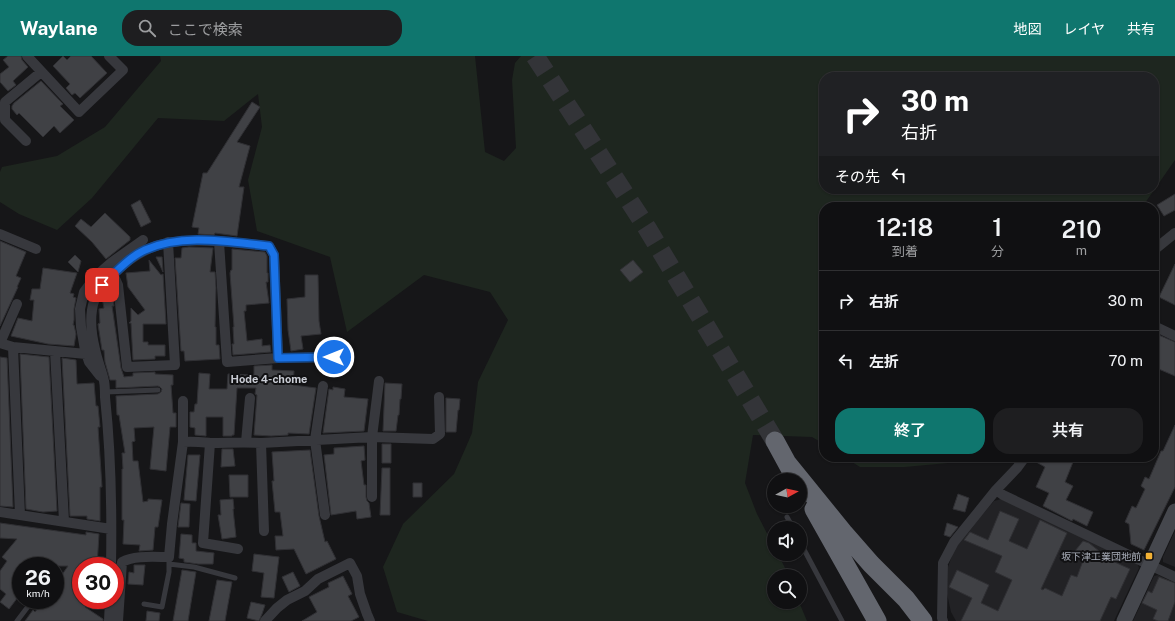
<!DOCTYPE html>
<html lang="ja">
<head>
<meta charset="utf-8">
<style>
  :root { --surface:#101012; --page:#1e1e20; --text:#f1f3f6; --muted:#9c9d9f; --line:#303032; --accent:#0f766e }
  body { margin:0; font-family:"Public Sans","Noto Sans JP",sans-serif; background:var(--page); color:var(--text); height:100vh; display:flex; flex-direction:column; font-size:15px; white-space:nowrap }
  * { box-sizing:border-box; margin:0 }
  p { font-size:13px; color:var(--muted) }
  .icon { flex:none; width:22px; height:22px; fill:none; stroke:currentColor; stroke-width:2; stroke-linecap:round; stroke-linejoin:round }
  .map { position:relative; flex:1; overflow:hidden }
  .side { position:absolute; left:819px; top:146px; width:340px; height:260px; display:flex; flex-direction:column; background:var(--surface); border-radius:16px; box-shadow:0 1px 3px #0004,0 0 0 1px var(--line) }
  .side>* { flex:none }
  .banner { position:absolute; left:819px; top:16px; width:340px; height:122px; border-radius:16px; box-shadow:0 1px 3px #0004,0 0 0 1px var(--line); background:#202124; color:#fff; overflow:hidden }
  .needle { width:26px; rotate:82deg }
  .controls { position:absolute; left:767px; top:417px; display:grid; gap:8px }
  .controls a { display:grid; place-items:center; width:40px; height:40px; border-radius:50%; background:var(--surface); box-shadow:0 1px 3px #0004,0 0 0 1px var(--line); font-size:20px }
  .speed { position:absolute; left:12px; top:501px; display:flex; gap:8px; font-size:20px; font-weight:700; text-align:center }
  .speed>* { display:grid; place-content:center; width:52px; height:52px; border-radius:50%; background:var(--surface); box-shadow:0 1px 3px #0004,0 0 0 1px var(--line); line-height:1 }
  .speed small { font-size:10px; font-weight:400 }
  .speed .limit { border:6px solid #d22; background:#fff; color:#111 }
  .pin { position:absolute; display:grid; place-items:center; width:34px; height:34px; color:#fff; margin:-17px; border-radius:8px; box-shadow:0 2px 6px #0006 }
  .me { position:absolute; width:44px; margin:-22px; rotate:270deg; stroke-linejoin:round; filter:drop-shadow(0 0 3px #0008) }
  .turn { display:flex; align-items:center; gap:14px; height:84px; padding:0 16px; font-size:18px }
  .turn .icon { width:52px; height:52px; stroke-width:2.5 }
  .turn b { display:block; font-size:28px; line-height:34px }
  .then { display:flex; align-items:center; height:38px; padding:0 16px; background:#0003; gap:8px; font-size:15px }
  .eta { display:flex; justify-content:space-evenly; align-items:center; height:68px; text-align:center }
  .eta b { font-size:24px; font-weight:600; line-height:28px }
  .primary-button { display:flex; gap:8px; margin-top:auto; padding:8px 16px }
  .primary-button a { flex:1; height:46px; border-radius:16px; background:var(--accent); color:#fff; font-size:16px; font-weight:600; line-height:46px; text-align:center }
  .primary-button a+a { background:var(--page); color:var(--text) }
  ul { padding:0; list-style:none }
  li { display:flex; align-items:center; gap:12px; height:60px; padding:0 16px; border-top:1px solid var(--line) }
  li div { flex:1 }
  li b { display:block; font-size:15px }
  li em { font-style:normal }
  header { display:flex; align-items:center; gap:24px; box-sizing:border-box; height:56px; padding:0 20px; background:var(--accent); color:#fff }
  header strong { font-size:19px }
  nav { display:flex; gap:22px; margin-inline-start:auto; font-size:14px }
  .search { width:280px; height:36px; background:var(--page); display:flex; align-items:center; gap:10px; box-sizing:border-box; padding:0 14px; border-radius:16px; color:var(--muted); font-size:15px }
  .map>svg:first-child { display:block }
  .built { fill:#222225 }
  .green { fill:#1e261f; fill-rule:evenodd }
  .building { fill:#404145; stroke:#303034 }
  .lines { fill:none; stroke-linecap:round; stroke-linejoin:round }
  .motorway-tunnel { stroke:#333438; stroke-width:19; stroke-dasharray:19 10; stroke-linecap:butt }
  .service { stroke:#37383d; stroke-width:5 }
  .minor { stroke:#37383d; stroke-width:10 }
  .secondary { stroke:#45474d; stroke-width:15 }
  .motorway { stroke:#63666e; stroke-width:19 }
  .route-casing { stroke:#114b97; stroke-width:10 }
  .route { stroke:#1a73e8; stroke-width:7 }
  .poi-dot { fill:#f2b134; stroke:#111113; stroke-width:1.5 }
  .labels { text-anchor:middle; stroke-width:4; stroke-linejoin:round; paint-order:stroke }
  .poi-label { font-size:10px; fill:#a8adb8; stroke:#111113; text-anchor:end }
  .neighbourhood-label { font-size:11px; font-weight:bold; fill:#c9ccd4; stroke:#111113 }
</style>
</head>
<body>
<header>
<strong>Waylane</strong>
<div class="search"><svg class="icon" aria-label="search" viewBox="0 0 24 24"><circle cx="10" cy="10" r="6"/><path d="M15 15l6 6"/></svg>ここで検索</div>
<nav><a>地図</a><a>レイヤ</a><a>共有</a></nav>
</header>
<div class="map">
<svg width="1175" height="565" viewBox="0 0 1175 565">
  <rect width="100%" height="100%" fill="#161618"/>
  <!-- built -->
  <path class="built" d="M1001 443 1137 507 1139 512 1114 565H956L951 556 947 538 948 511 953 497 959 485 994 445Z
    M1175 475V511L1163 506V501Z
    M1158 519 1175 527V565H1133L1154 520Z"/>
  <!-- green -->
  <path class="green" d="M160 0H475L485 96 504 105 516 92 512 24 515 7 521 0H1175V104L1145 147 1140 151H824V388L812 381 753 379 745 427 757 458 774 491V498H778L789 520H774V546H799L807 565H428L397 556 383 511 403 468 454 418 466 391 472 377 478 326 508 264 490 236 424 219 347 276 330 201 257 175 248 124 262 71 258 38 224 65 158 62 92 142 57 174 19 158 0 146V116L2 111 57 100 105 71 161 5ZM824 21H1154V133H824Z
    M844 401H963L959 406 904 411H860Z"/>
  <!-- building -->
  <path class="building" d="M8 0H21L22 4 28 11 13 25 16 29 8 35 0 26V18L9 11 3 4Z
    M63 0 67 4 71 0H91L107 17 80 42 75 37 72 39 66 32 70 28 53 10Z
    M41 25 63 48 60 50 74 64 60 77 54 70 43 81 19 57 17 59 12 53V50L14 47Z
    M252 46 260 51 237 86 250 90 239 131H244L237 180 215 177 214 179 198 178 199 172 192 171 203 117H207Z
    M1175 138V154L1164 160 1157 149Z
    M140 144 151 166 141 171 131 149Z
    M105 157 130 181V184L106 203 92 186 75 170 81 163 91 171Z
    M0 185 26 196 16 220 21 222 17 231H18L0 270Z
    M189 191 213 192 210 216H215L216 232 215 271H216V289H219L220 303 185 305 184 295H181L175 202H181L182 192Z
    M232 193 265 196 267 200V217H268V226H266L269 247 246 249V255H244L247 285 262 283V290L270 289 271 296 233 299 232 288H234L233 271H234L230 217 231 214H232Z
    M75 199 81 205 78 216 68 206Z
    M156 201H162L163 216Z
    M149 204 161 219 163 218 166 268H143V286H148V289H165V300H155V303L133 304 131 267H129L131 265V252L138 259 145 254 128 231 126 217 150 215Z
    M633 204 643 216 630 226 620 214Z
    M1175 208V249L1159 241Z
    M43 212 77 217 70 237 74 238 73 241 76 242 74 253V264L73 269H74L76 278 74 290 48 288 11 280 18 262 32 265 34 244H30L32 233H40Z
    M305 219H318L319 265 321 278 301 280 303 293 291 295 288 274 287 243 305 241Z
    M110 231 112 234 114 250H112L121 312 124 321 133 320V317L155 316V318L173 319V329H171L173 357H176V371H170L166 415 150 413 154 371 134 372 135 385 132 386 133 405H138L143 446 148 445V443L162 444 158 471H155L153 494 139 495 140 489 123 488 124 464H122V413H123L122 397H125L119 359H117L116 340 158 338 161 336 162 333 160 331 158 330 116 332V324H110L105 306 104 294H102L98 268 100 267 99 253 104 252 102 242 105 241V237Z
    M1154 277 1175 286V320L1154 311Z
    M20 298 49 301 57 455 43 456 26 453Z
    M0 301 7 302 13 451 0 450Z
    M62 302 76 304 77 328 94 327 96 350H98L100 371H98L102 431H100V465L87 463V460H70Z
    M272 309V314L294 315 293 329 316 332 309 378 288 377V379L271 380 254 379 257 339 255 338 256 332H237L234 379H232V380H223V361H206V380L195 379V372L190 371V356H194L195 348H197L199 317 210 318 209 333H227L228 318 254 319V310Z
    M385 327 402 328 401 343H400L399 359H398L396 375H383Z
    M333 331 345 333 344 341 368 343 364 375 323 377 329 333 333 334Z
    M446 342 460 343 459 354H458L456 376H446Z
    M1175 369V431L1144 494 1131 488 1129 468 1125 466 1132 450 1136 452 1145 433 1141 430 1145 421 1149 423 1161 395H1163Z
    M382 388H391V407H382Z
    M364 390 365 404 361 405 364 429H366V441L367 445 369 447 371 461 357 463 356 455 331 459 324 399 334 398V392Z
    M222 393H233L235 410 221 411Z
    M310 394 319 460 325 486 327 485 336 503 306 518 294 493 276 494 275 480H283L280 456H275L272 425H274L272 396Z
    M188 399H200L196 445 184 444Z
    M1031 401H1075L1065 426 1073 430 1066 444 1093 456 1087 470 1073 463 1072 465 1043 450 1049 437 1036 431 1045 411 1031 403Z
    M382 412H390V459H380Z
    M229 419H248V441H230Z
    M413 427H422V441H413Z
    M958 438 969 442 965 456 953 453Z
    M233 443 234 453H233L236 481 222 483 218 459H221L220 444Z
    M181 447 190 448 189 471H178Z
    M1000 455 1019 463 1009 485 1027 493 1040 464 1067 477 1041 533 1043 534 1045 532 1062 540 1071 519 1077 521 1084 502 1075 495 1083 485 1089 487 1099 495 1097 498 1130 513 1116 543 1111 541 1100 565H961L972 542 949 531 957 514 989 529 981 547 998 555 1012 524 995 516 1002 500 964 484 970 476 988 484Z
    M0 467 86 479V476L99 478 97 510H81V544H90L85 551 103 563V565H25L33 554 35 556 44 544H55V529L68 510H21V537L9 553 0 546 6 538 0 533V515L7 505 2 501 17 483 0 482Z
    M947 467 958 471 950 481 944 479Z
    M181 478 192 479V487H196V495L214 497 213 508H198L184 506V503L179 502Z
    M254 498 279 501 274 542 261 541 264 517 252 515Z
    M134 509H145L143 529 128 528 129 516 134 517Z
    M182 514 196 516 188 565H173Z
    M293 516 300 530 289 536 282 521Z
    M343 520 352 538 348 540 359 561 351 565H302L317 556 309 541 329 531 328 527Z
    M1159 521 1175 527V546L1168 565H1158L1153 563 1157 554 1142 547 1148 535 1152 537Z
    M217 524 232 526 225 565H209Z
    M251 546 265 549 262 558 259 565 247 562Z
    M147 555 160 557 159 565H146Z"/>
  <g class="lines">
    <!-- motorway-tunnel -->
    <path class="motorway-tunnel" d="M535 0 647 172 775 385"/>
    <!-- service -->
    <path class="service" d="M105 336 158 334
      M787 461 793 472
      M800 486 842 565
      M169 508 194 511 235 522
      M144 548 162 551 169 516V501
      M17 565 33 544"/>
    <!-- minor -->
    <path class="minor" d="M27 0 79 56 123 14 109 0
      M26 85 5 64V46L41 16
      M0 178 36 193
      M219 186 227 306 278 302 334 301
      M1154 194 1175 177
      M113 218 118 229 127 311 175 309 168 186
      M17 248 0 287 13 291 86 298
      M1154 270 1175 280
      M13 291 20 459
      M55 295 64 465
      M100 320 89 306 85 294 81 271 80 253 84 236 96 220 112 206 143 184
      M323 330 315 384 325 459
      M183 386C193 385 201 386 211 387 228 387 244 386 261 387L372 381 433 383 440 378 439 341
      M246 386 250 342
      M210 387 203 487 238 493
      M261 387 264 475
      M996 434 1003 439 1175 521
      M372 441V381L379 325
      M0 456 111 473
      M111 510C112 454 111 397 105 341 105 336 105 330 104 325 102 315 97 304 95 293 92 281 90 267 92 254 94 237 105 225 117 215 125 207 134 200 144 195 178 177 232 187 269 190L274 199 278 302
      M109 565 110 544
      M118 565 122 506C134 499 155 501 169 501L172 468 183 386V345
      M265 565 277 552 287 544 305 535 318 523 350 507 357 520 360 538 367 558 370 565
      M943 565 942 562 943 507 954 486 996 434 1017 412 1025 401"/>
    <!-- secondary -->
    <path class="secondary" d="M1124 565 1175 455"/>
    <!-- motorway -->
    <path class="motorway" d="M775 385 793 418
      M787 407 843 476 871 508 906 543 923 565
      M814 453 877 565"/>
  </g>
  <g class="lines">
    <defs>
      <path id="route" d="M102 229C115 217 129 201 145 194 183 177 229 186 269 190L274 199 278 302 334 301"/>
    </defs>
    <!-- route casing -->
    <use href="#route" class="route-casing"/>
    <!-- route -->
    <use href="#route" class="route"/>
  </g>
  <!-- markers -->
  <rect class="poi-dot" x="1145" y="496" width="8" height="8" rx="2"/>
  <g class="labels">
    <!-- poi labels -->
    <g class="poi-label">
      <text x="1141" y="504">坂下津工業団地前</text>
    </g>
    <!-- neighbourhood labels -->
    <g class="neighbourhood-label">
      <text x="269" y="327">Hode 4-chome</text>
    </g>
  </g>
</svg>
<div class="controls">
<a><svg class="needle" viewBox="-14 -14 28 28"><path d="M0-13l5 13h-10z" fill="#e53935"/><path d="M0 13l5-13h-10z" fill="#9c9d9f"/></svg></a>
<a><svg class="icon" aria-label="sound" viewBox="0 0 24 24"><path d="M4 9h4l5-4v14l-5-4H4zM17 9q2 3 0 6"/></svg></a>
<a><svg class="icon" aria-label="search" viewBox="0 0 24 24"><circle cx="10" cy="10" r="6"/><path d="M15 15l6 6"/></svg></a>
</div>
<div class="speed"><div>26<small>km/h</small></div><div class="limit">30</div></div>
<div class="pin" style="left:102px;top:229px;background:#d93025"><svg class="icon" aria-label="arrive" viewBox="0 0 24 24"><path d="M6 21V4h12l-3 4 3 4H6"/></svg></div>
<svg class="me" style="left:334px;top:301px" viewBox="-20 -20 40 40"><circle r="17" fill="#1a73e8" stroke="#fff" stroke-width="3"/><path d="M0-11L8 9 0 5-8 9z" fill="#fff"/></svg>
<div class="banner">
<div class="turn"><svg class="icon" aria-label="right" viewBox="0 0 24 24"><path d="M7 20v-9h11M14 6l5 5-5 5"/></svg><div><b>30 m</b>右折</div></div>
<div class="then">その先<svg class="icon" aria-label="left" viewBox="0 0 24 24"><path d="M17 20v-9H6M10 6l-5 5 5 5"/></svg></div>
</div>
<section class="side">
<div class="eta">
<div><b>12:18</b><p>到着</p></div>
<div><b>1</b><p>分</p></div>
<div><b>210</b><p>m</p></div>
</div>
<ul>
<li><svg class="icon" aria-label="right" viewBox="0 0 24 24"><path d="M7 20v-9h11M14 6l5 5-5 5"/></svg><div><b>右折</b></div><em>30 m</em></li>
<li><svg class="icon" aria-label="left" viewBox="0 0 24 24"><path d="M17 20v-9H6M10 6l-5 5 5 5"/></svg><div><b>左折</b></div><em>70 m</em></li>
</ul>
<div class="primary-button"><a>終了</a><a>共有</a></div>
</section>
</div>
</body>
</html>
